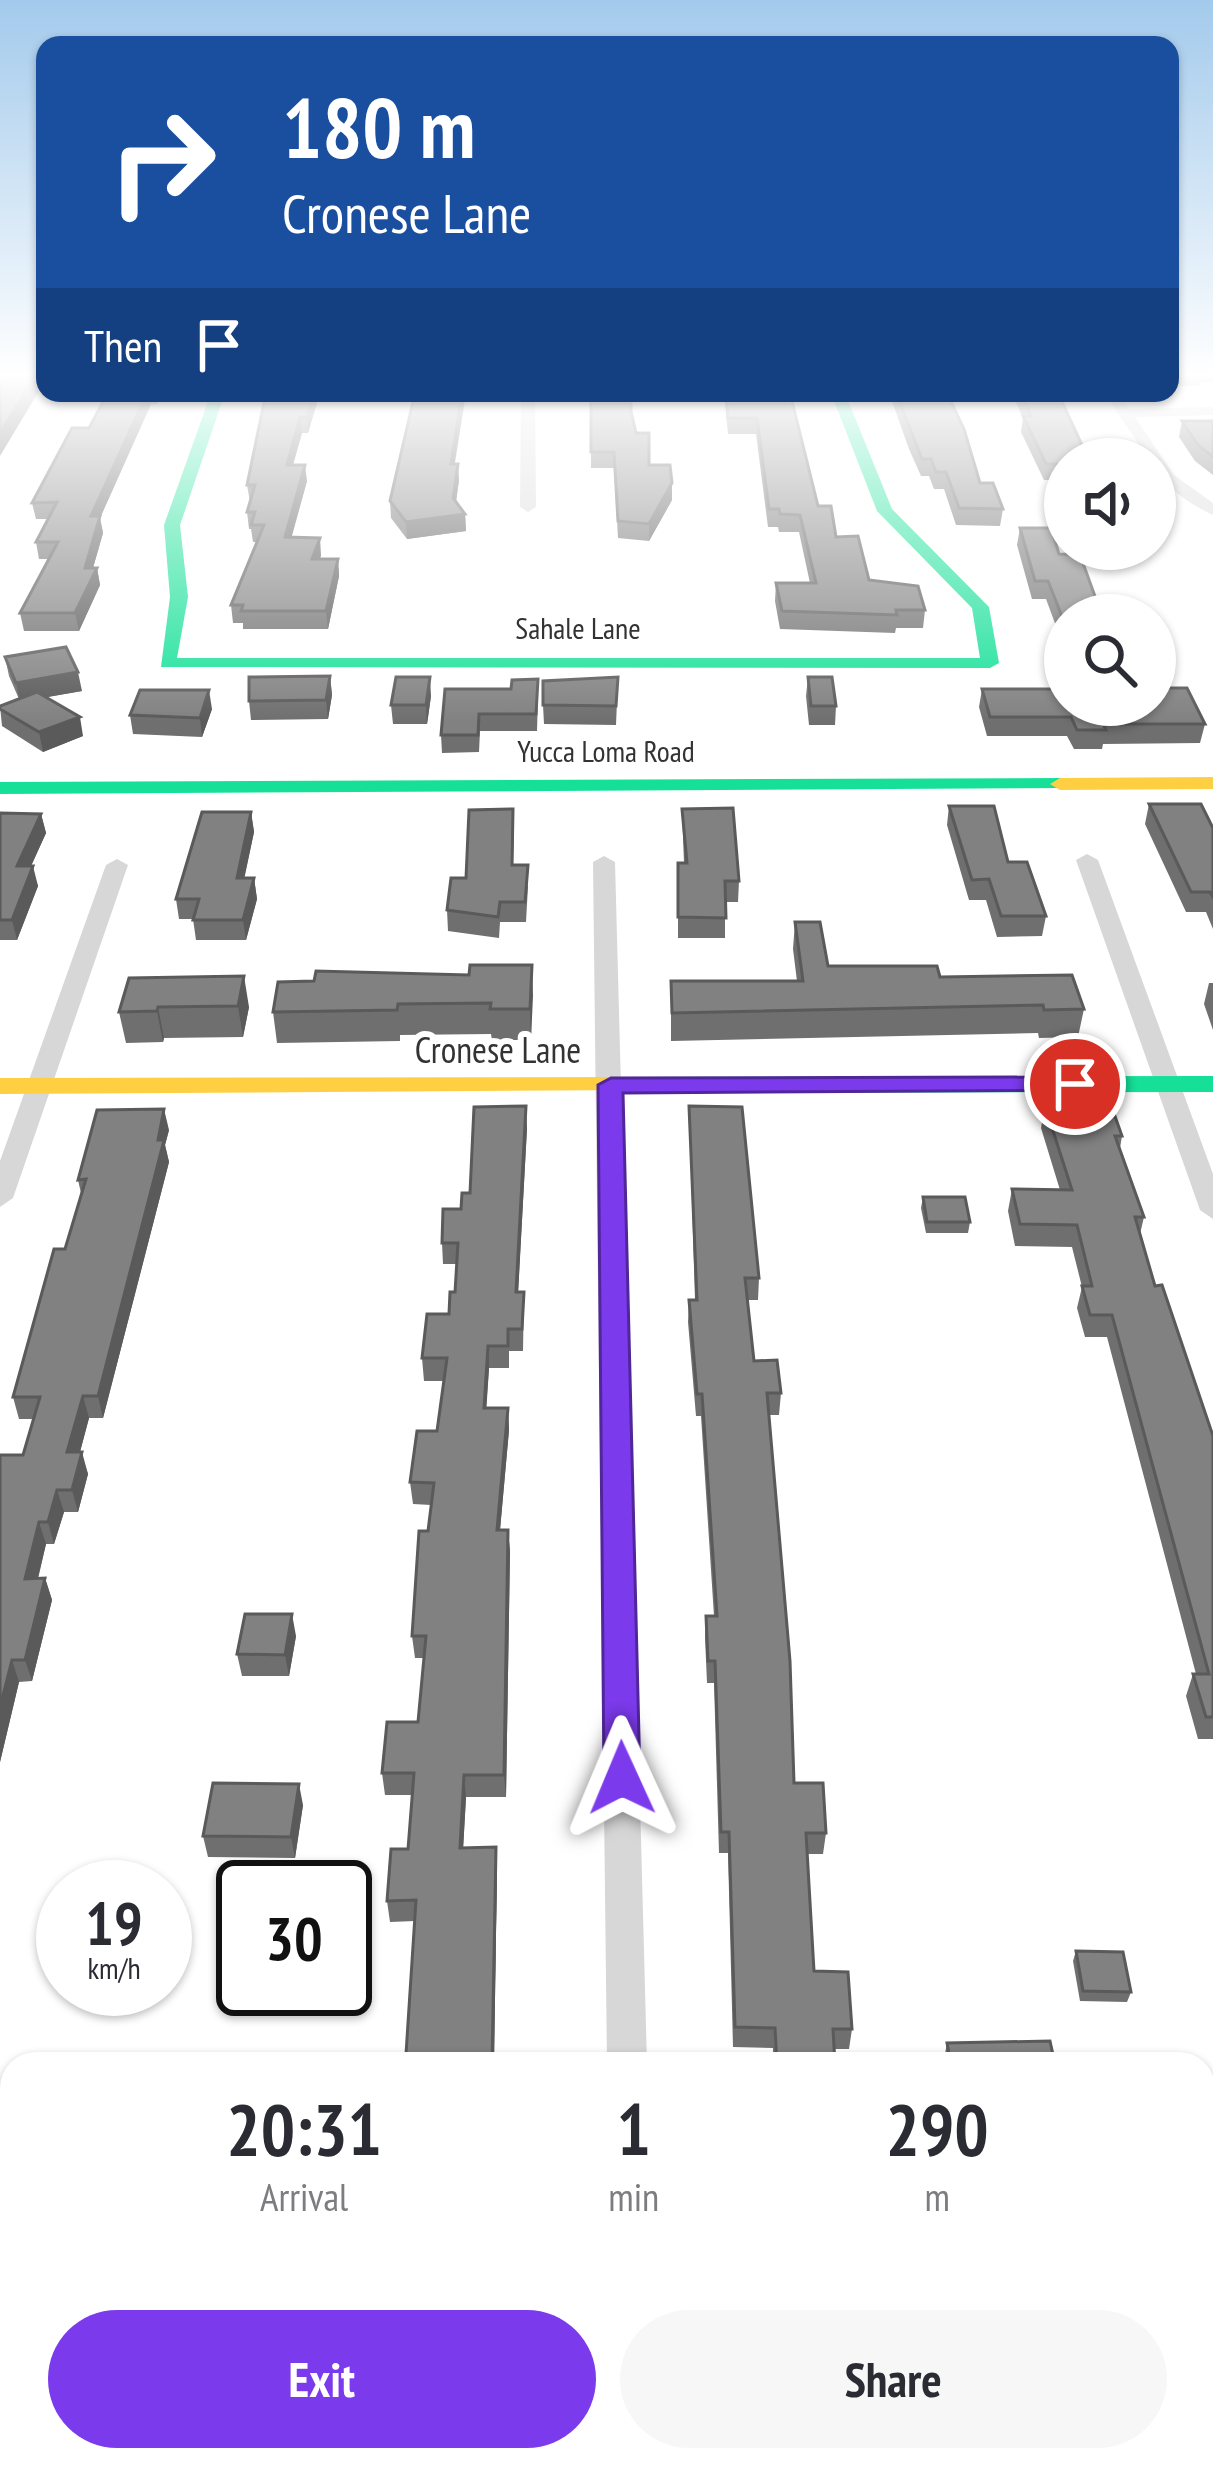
<!DOCTYPE html>
<html lang="en">
<head>
<meta charset="utf-8">
<style>
  :root { --surface:#fff; --page:#f7f7f7; --text:#2b2b33; --muted:#7c7c81; --accent:#7c3aed }
  body { margin:0; font-family:"PT Sans Narrow",sans-serif; background:var(--page); color:var(--text); height:100vh; display:flex; flex-direction:column; font-size:45px; white-space:nowrap }
  * { box-sizing:border-box; margin:0 }
  p { font-size:39px; color:var(--muted) }
  .icon { flex:none; width:66px; height:66px; fill:none; stroke:currentColor; stroke-width:2; stroke-linecap:round; stroke-linejoin:round }
  .map { position:relative; flex:1; overflow:hidden }
  .sheet { position:absolute; left:0px; top:2052px; width:1215px; height:420px; display:flex; flex-direction:column; background:var(--surface); border-radius:36px 36px 0 0; box-shadow:0 3px 9px #0004 }
  .sheet>* { flex:none }
  .hud { position:absolute; left:36px; top:36px; width:1143px; height:366px; border-radius:24px; box-shadow:0 3px 9px #0004; background:#1a4fa0; color:#fff; overflow:hidden }
  .tools { position:absolute; left:1044px; top:438px; display:grid; gap:24px }
  .tools a { display:grid; place-items:center; width:132px; height:132px; border-radius:50%; background:var(--surface); box-shadow:0 3px 9px #0004; font-size:60px }
  .speed { position:absolute; left:36px; top:1860px; display:flex; gap:24px; font-size:60px; font-weight:700; text-align:center }
  .speed>* { display:grid; place-content:center; width:156px; height:156px; border-radius:50%; background:var(--surface); box-shadow:0 3px 9px #0004; line-height:1 }
  .speed small { font-size:30px; font-weight:400 }
  .speed .limit { border:6px solid #111; border-radius:18px; background:#fff; color:#111 }
  .pin { position:absolute; display:grid; place-items:center; width:102px; height:102px; color:#fff; margin:-51px; border:6px solid #fff; border-radius:50%; box-shadow:0 3px 12px #0007 }
  .me { position:absolute; width:132px; margin:-66px; rotate:359deg; stroke-linejoin:round; filter:drop-shadow(0 0 9px #0008) }
  .turn { display:flex; align-items:center; gap:42px; height:252px; padding:0 48px; font-size:54px }
  .turn .icon { width:156px; height:156px; stroke-width:2.5 }
  .turn b { display:block; font-size:84px; line-height:102px }
  .then { display:flex; align-items:center; height:114px; padding:0 48px; background:#0003; gap:24px; font-size:45px }
  .eta { display:flex; justify-content:space-evenly; align-items:center; height:204px; text-align:center }
  .eta b { font-size:72px; font-weight:800; line-height:84px }
  .action { display:flex; gap:24px; margin-top:auto; padding:24px 48px }
  .action a { flex:1; height:138px; border-radius:72px; background:var(--accent); color:#fff; font-size:48px; font-weight:800; line-height:138px; text-align:center }
  .action a+a { background:var(--page); color:var(--text) }
  .map>svg:first-child { display:block }
  .lines { fill:none; stroke-linecap:round; stroke-linejoin:round }
  .street { fill:#d7d7d7; fill-rule:evenodd }
  .fast { fill:#16e098; fill-rule:evenodd }
  .slow { fill:#ffcf43; fill-rule:evenodd }
  .wall { fill:#6f6f6f }
  .shaded-wall { fill:#5a5a5a }
  .building { fill:#818181; stroke:#5a5a5a; stroke-width:3 }
  .route { fill:#7c3aed; stroke:#51269a; stroke-width:3 }
  .labels { text-anchor:middle; stroke-width:12; stroke-linejoin:round; paint-order:stroke }
  .far-street-label { font-size:30px; fill:#333; stroke:#fff }
  .street-label { font-size:36px; fill:#333; stroke:#fff }
</style>
</head>
<body>
<div class="map">
<svg width="1213" height="2472" viewBox="0 0 1213 2472">
  <rect width="100%" height="100%" fill="#fff"/>
  <g class="lines">
    <!-- street -->
    <path class="street" d="M521 393H535L536 507 528 512 520 507Z
      M1104 393H1118L1129 409 1213 407V415L1135 417 1174 475 1213 503V515C1192 505 1156 484 1155 459H1149Z
      M1087 854 1098 860 1213 1174V1219L1200 1210 1076 860Z
      M604 856 615 862 647 2064H607L593 862Z
      M117 859 128 865 13 1198 0 1207V1161L106 865Z
      M610 2460H656V2472H610Z"/>
    <!-- fast -->
    <path class="fast" d="M211 393H225L180 525 188 597 177 658H980L972 608 877 511 831 393H845L892 509 989 607 999 663 990 668 161 667 170 597 164 525Z
      M1060 778 1067 780V788L0 794V782Z
      M1213 1076V1092L624 1093 612 1085 624 1077Z"/>
    <!-- slow -->
    <path class="slow" d="M1213 777V789L1060 790 1050 784 1060 778Z
      M624 1077 633 1080 636 1085 633 1090 0 1094V1078Z"/>
  </g>
  <!-- wall -->
  <path class="wall" d="M1170 376H1213V382H1199V386H1170Z
    M108 393H164L157 404H151L100 518 103 533 93 568H97L100 585 79 631H24L20 613 49 559H39L36 542 48 519H36L32 503 89 428Z
    M266 393 319 396 308 433H302L293 465 307 481 291 537 321 555 320 559H338L339 576 328 629H243V623H233L231 605 257 542H253L251 529H249L247 512 250 502 247 485Z
    M415 393H466L454 464 459 480 456 502 465 514 466 531 407 539 391 518 390 501Z
    M591 393 631 412 636 433 649 465 672 500 649 541 618 538 614 468H591Z
    M724 393H790L818 506 836 537 869 580 925 610 923 628H896L895 633 780 629 775 601 776 583H810L799 532H779L778 527H768L756 434H728Z
    M889 393H947L980 483 1003 509 1000 526 956 525 944 489H934L929 476H921L909 449Z
    M1012 393H1058L1065 459V483L1063 480H1044L1021 432 1023 418Z
    M1182 421H1213V475L1195 461 1179 437Z
    M1020 528 1065 615V645H1063L1046 599H1032L1017 545Z
    M5 657 82 691 46 697 83 736 43 752 2 726 0 706 19 699 9 676Z
    M330 676 332 695 328 719 251 720 249 701Z
    M618 677 616 725 544 724 543 705Z
    M808 677 836 706 835 725H809L806 696Z
    M1162 688 1205 724 1200 743 1103 744 1102 749H1074L1067 736H987L979 707 982 689Z
    M445 689 538 696 537 731H480L479 752 442 753 441 735Z
    M431 696 427 724H393L391 705Z
    M212 709 202 737 133 734 130 715Z
    M1149 804 1213 828V929L1206 912H1186L1145 824Z
    M949 806 1008 862 1046 916 1042 936 997 937 986 900H969L947 825Z
    M682 809 739 881 738 902H725V938H678V863H684Z
    M251 812 254 832 244 878H254L257 899 246 940H196L193 919H179L176 899Z
    M0 813 41 814 46 833 31 866 38 886 17 940H0Z
    M514 829 513 865 528 886 526 922H500L499 938 448 931 447 910 466 878Z
    M795 922 828 966 940 977 1084 1009 1078 1037 1039 1038 1038 1033 671 1041V981H797L793 949Z
    M532 965 531 1040H492L491 1034 400 1035V1041L277 1043 273 1012Z
    M129 978 249 1007 243 1037 164 1038 163 1042 126 1043 119 1012Z
    M1209 983H1213V1030L1204 1004Z
    M689 1106 759 1278 758 1300H748L754 1361 781 1393 779 1415H769L794 1783 826 1833 823 1854H807L814 1971 852 2029 849 2049H834L835 2064H773V2048L733 2047 728 1853H719L714 1683H707L705 1637 706 1616H714L701 1416H696L688 1322 689 1300H695Z
    M1045 1106 1122 1136 1120 1148 1144 1217 1140 1234 1155 1286 1213 1436V1739H1198L1186 1696 1193 1674H1196L1107 1337H1085L1077 1308 1082 1287 1072 1247 1015 1246 1008 1211 1012 1189 1060 1190 1041 1128Z
    M527 1128 518 1292H524L523 1351H509V1368H489L486 1408H508L509 1430 500 1530H508L510 1552 506 1797H466L463 1848 497 1869 494 2064H394L406 2054 415 1921 390 1922 387 1901 408 1849 412 1795H385L382 1773 418 1722 424 1658H415L412 1636 431 1505 413 1504 410 1482 437 1431 444 1381H424L422 1358 449 1314 455 1292 457 1264H443L442 1243 470 1193Z
    M169 1130 165 1145 169 1162 103 1418H89L80 1452 88 1474 78 1512H64L54 1544H46L38 1579 45 1578 52 1600 32 1681 19 1682 0 1762V1455H23L34 1419H19L13 1397 65 1249 81 1193 78 1180Z
    M923 1197 970 1222 968 1233H926L921 1208Z
    M296 1636 289 1676H242L237 1654Z
    M303 1805 295 1858 208 1857 203 1836Z
    M1076 1951 1131 1992 1127 2002 1080 2001 1073 1961Z
    M947 2043 1055 2064H943Z"/>
  <!-- shaded-wall -->
  <path class="shaded-wall" d="M35 376H45V381L0 456V433Z
    M147 393H150L151 404 100 518 103 533 88 585 85 568 91 516Z
    M314 393H319V396L308 433 307 417Z
    M462 393H466L452 481 451 464Z
    M300 417 302 433 288 481 287 465Z
    M458 464 459 480 454 515 453 498Z
    M305 465 307 481 287 554 285 537Z
    M672 483V500L649 541V524Z
    M465 514 466 531 407 539 406 522Z
    M320 538 321 555 314 577 312 559Z
    M338 559 339 576 328 629 326 611Z
    M97 568 100 585 79 631 75 613Z
    M78 672 82 691 20 702 16 683Z
    M330 676 332 695 328 719 326 700Z
    M430 677 431 696 427 724 426 705Z
    M209 690 212 709 202 737 200 718Z
    M80 717 83 736 43 752 39 732Z
    M251 812 254 832 240 899 237 878Z
    M41 814 46 833 22 886 17 866Z
    M33 866 38 886 17 940 12 920Z
    M254 878 257 899 246 940 243 920Z
    M532 965 533 996 531 1040 530 1009Z
    M244 976 249 1007 243 1037 238 1006Z
    M158 1007 164 1038 163 1042 157 1011Z
    M526 1106 527 1128 517 1314 516 1292Z
    M164 1109 169 1130 165 1145 169 1162 103 1418 98 1396Z
    M488 1346 489 1368 485 1430 484 1408Z
    M83 1396 89 1418 74 1474 67 1452Z
    M508 1408 509 1430 498 1552 497 1530Z
    M82 1452 88 1474 78 1512 72 1490Z
    M57 1490 64 1512 54 1544 48 1522Z
    M39 1522 46 1544 32 1601 25 1579Z
    M508 1530 510 1552 506 1797 504 1775Z
    M45 1578 52 1600 32 1681 25 1660Z
    M292 1614 296 1636 289 1676 285 1655Z
    M12 1660 19 1682 0 1762V1707Z
    M464 1775 466 1797 462 1869 460 1848Z
    M299 1784 303 1805 295 1858 291 1837Z
    M496 1847 497 1869 494 2064H492Z"/>
  <!-- building -->
  <path class="building" d="M0 376H35L0 433Z
    M108 393H147L91 516H100L85 568H97L75 613H20L58 542H36L57 502 32 503 72 428H89Z
    M266 393H314L307 417H300L287 465H305L285 537 320 538 312 559H338L326 611H241L243 605H231L264 525H251L255 512H247L255 485H247Z
    M415 393H462L451 464H458L453 498 465 514 406 522 390 501Z
    M591 393H631V411L636 433H649V465H670L672 483 649 524 618 521 614 452H591Z
    M726 393H790L818 506H831L836 537 858 536 869 580 918 586 925 610H896L897 615 782 611 776 583H816L800 515 780 514 779 509H769L757 418H728Z
    M896 393H947L964 429 980 483H993L1003 509 959 508 946 472H936L931 459H922Z
    M1021 393H1058L1087 456H1099L1101 459H1065V464H1046L1023 416H1031Z
    M1182 421H1213V457L1198 445Z
    M1020 528H1051L1059 554 1080 555 1096 599H1102L1108 615H1065V624L1048 581H1035Z
    M66 647 78 672 16 683 5 657Z
    M1155 671 1162 688H1187L1205 724H1103L1106 730H1077L1071 717H990L982 689H1065V705H1155Z
    M330 676 326 700 249 701V677Z
    M396 677H430L426 705H391Z
    M618 677 616 706 543 705V681Z
    M808 677H832L836 706H811Z
    M538 679 536 714H479L478 735H441L445 689H511L512 680Z
    M140 690H209L200 718 130 715Z
    M37 692 80 717 39 732 0 709V706Z
    M1149 804H1201L1213 828V897L1210 892H1191Z
    M949 806H994L1008 862H1027L1046 916H1001L989 879 972 880Z
    M733 808 739 881H725L726 918 678 917V863H687L682 809Z
    M513 809 512 865H528L525 902H500L498 917 447 910 451 878H466L469 810Z
    M202 812H251L237 878H254L243 920H193L199 899H176Z
    M0 813 41 814 17 866H33L12 920H0Z
    M795 922H820L828 966H937L940 977 1072 975 1084 1009 1044 1010 1043 1005 672 1013 671 981H803Z
    M470 965H532L530 1009H490L491 1003 398 1004 397 1010 273 1012 278 982 314 981 316 971 469 975Z
    M244 976 238 1006 158 1007 157 1011 119 1012 129 978Z
    M1111 1105 1122 1136H1115L1144 1217H1135L1155 1286 1162 1285 1213 1436V1717H1206L1193 1674H1209L1112 1315H1090L1082 1286H1092L1077 1225 1020 1224 1012 1189 1072 1190 1045 1106Z
    M526 1106 516 1292H524L522 1329H508V1346H488L484 1408H508L497 1530H508L504 1775H464L460 1848 496 1847 492 2064H394L395 2054H406L416 1900 387 1901 391 1849H408L414 1773H382L387 1722H418L426 1636H412L419 1531H428L434 1483 410 1482 417 1431H437L447 1358H422L427 1314H449L450 1292H455L458 1243H442L443 1209H461L462 1193H470L474 1107Z
    M689 1106 742 1107 759 1278H745L754 1361 777 1360 781 1393H767L790 1661 794 1783H823L826 1833H806L814 1971 848 1972 852 2029H833L835 2064H777L775 2028 735 2027 729 1832H721L715 1661H708L706 1616H717L702 1394H697L689 1300H697Z
    M164 1109 158 1140H164L98 1396H83L67 1452H82L72 1490H57L48 1522H39L25 1579 45 1578 25 1660H12L0 1707V1455H23L40 1397H13L54 1249H65L86 1179 78 1180 97 1110Z
    M923 1197H965L970 1222H927Z
    M245 1614H292L285 1655 237 1654Z
    M213 1783 299 1784 291 1837 203 1836Z
    M1076 1951 1123 1952 1131 1992 1083 1991Z
    M1050 2041 1055 2064H951L947 2043Z
    M373 2460H470V2472H373Z
    M762 2460H864L865 2472H763Z"/>
  <!-- sky -->
  <linearGradient id="sky" x2="0" y2="1"><stop stop-color="#a3caec"/><stop offset="0.52" stop-color="#fff"/><stop offset="1" stop-color="#fff" stop-opacity="0"/></linearGradient>
  <rect width="1213" height="722" fill="url(#sky)"/>
  <!-- route -->
  <path class="route" d="M1075 1077 1083 1079V1090L623 1093 640 1778 635 1789 622 1794 609 1789 604 1778 598 1085 611 1078Z"/>
  <g class="labels">
    <!-- far-street labels -->
    <g class="far-street-label">
      <text x="578" y="639">Sahale Lane</text>
      <text x="606" y="762">Yucca Loma Road</text>
    </g>
    <!-- street labels -->
    <g class="street-label">
      <text x="498" y="1063">Cronese Lane</text>
    </g>
  </g>
</svg>
<div class="tools">
<a><svg class="icon" aria-label="sound" viewBox="0 0 24 24"><path d="M4 9h4l5-4v14l-5-4H4zM17 9q2 3 0 6"/></svg></a>
<a><svg class="icon" aria-label="search" viewBox="0 0 24 24"><circle cx="10" cy="10" r="6"/><path d="M15 15l6 6"/></svg></a>
</div>
<div class="speed"><div>19<small>km/h</small></div><div class="limit">30</div></div>
<div class="pin" style="left:1075px;top:1084px;background:#d93025"><svg class="icon" aria-label="arrive" viewBox="0 0 24 24"><path d="M6 21V4h12l-3 4 3 4H6"/></svg></div>
<svg class="me" style="left:622px;top:1778px" viewBox="-20 -20 40 40"><path d="M0-17L14 15 0 8-14 15z" fill="#7c3aed" stroke="#fff" stroke-width="4"/></svg>
<div class="hud">
<div class="turn"><svg class="icon" aria-label="right" viewBox="0 0 24 24"><path d="M7 20v-9h11M14 6l5 5-5 5"/></svg><div><b>180 m</b>Cronese Lane</div></div>
<div class="then">Then<svg class="icon" aria-label="arrive" viewBox="0 0 24 24"><path d="M6 21V4h12l-3 4 3 4H6"/></svg></div>
</div>
<section class="sheet">
<div class="eta">
<div><b>20:31</b><p>Arrival</p></div>
<div><b>1</b><p>min</p></div>
<div><b>290</b><p>m</p></div>
</div>
<div class="action"><a>Exit</a><a>Share</a></div>
</section>
</div>
</body>
</html>
